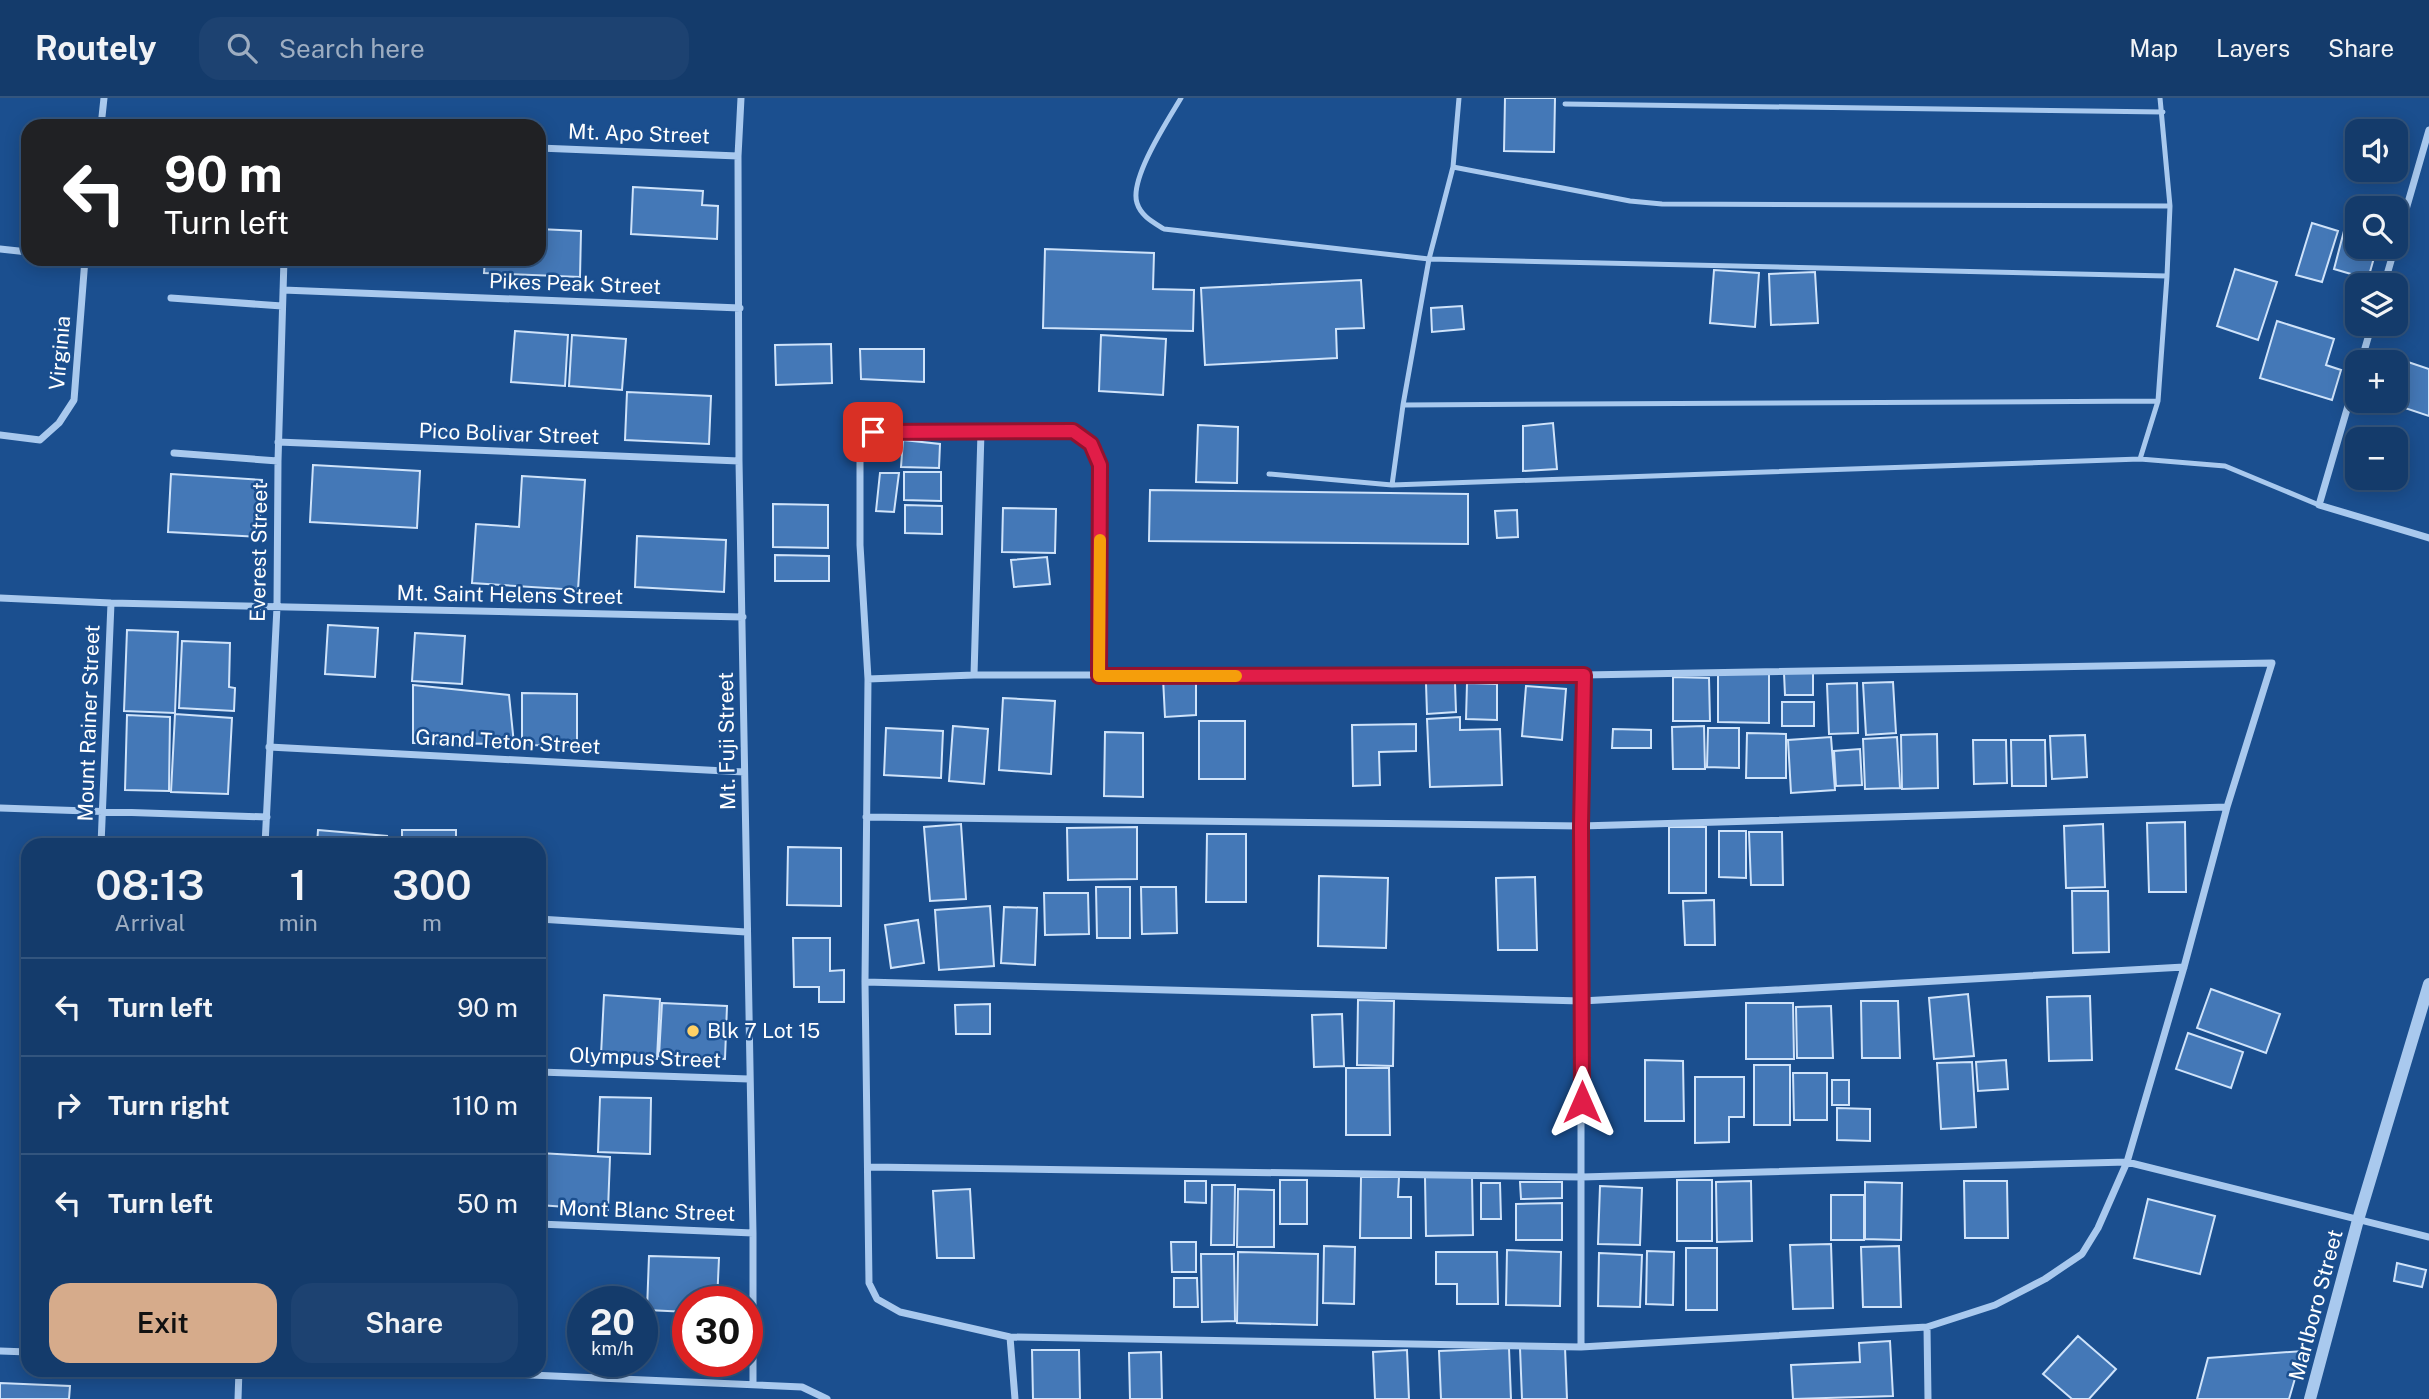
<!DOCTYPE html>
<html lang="en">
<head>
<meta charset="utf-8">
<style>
  :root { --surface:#143b6b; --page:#1d4271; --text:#f1f3f6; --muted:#9dadc1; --line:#33557e; --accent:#d6ab8b }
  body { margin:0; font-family:"Public Sans",sans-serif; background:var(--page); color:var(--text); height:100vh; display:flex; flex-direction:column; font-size:26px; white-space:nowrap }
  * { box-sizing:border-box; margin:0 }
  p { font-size:23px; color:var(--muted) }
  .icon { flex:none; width:38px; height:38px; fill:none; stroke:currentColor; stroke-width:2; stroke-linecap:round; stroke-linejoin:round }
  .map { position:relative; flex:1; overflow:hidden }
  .details { position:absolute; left:21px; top:740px; width:525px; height:539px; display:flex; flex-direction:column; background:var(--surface); border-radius:21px; box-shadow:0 4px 18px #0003,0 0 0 2px var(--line) }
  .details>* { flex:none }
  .guide { position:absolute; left:21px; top:21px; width:525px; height:147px; border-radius:21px; box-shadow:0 4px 18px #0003,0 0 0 2px var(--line); background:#202124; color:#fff; overflow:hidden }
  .fabs { position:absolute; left:2345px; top:21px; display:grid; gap:14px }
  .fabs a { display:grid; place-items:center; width:63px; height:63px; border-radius:14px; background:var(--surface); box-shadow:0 4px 18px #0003,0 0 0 2px var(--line); font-size:35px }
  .speed { position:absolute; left:567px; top:1188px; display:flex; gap:14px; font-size:35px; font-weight:700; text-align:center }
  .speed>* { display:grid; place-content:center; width:91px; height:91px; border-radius:50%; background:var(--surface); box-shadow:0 4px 18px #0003,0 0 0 2px var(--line); line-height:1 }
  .speed small { font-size:18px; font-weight:400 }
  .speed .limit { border:10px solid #d22; background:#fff; color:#111 }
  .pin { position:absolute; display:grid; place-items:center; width:60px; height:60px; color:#fff; margin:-30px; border-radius:14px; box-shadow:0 4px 10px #0006 }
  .me { position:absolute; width:77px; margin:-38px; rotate:0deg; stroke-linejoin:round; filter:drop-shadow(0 0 5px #0008) }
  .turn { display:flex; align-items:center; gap:24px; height:147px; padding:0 28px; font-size:32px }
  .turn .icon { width:91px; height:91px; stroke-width:2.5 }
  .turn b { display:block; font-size:49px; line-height:60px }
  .eta { display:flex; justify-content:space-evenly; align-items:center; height:119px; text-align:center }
  .eta b { font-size:42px; font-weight:600; line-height:49px }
  .primary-button { display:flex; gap:14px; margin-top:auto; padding:14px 28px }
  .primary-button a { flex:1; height:80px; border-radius:21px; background:var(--accent); color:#111; font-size:28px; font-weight:600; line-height:80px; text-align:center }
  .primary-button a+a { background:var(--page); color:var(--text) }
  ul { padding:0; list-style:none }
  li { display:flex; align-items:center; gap:21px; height:98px; padding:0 28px; border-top:2px solid var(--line) }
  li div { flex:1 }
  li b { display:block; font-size:26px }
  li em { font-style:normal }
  header { display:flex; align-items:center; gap:42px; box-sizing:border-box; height:98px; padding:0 35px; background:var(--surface); border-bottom:2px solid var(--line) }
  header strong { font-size:33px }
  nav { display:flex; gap:38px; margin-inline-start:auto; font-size:24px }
  .search { width:490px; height:63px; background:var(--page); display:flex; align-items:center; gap:18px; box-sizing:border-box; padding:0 24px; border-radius:21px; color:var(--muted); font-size:26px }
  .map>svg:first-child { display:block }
  .building { fill:#4478b7; stroke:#cfe3fa; stroke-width:2 }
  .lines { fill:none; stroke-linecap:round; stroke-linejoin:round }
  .service { stroke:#a9c9ee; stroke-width:5 }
  .minor { stroke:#a9c9ee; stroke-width:7 }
  .tertiary { stroke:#a9c9ee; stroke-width:12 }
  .route-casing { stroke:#92132f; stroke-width:18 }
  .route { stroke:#e11d48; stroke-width:12 }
  .slow { stroke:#f59e0b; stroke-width:12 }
  .poi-dot { fill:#ffd166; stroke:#1b4f8f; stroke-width:2.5 }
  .labels { text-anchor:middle; stroke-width:5; stroke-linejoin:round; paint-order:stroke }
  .street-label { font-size:21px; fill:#fff; stroke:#1b4f8f }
  .poi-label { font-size:21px; fill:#fff; stroke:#1b4f8f; text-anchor:start }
</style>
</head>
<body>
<header>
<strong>Routely</strong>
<div class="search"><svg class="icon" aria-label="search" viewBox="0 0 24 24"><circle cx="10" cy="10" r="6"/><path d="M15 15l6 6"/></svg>Search here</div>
<nav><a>Map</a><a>Layers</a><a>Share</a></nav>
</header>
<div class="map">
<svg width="2429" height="1301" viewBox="0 0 2429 1301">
  <rect width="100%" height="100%" fill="#1b4f8f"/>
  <!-- building -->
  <path class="building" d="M1505 0H1555L1554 54 1504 53Z
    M633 89 703 93 702 107 718 108 717 141 631 136Z
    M2312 125 2338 133 2322 184 2296 177Z
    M539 131 581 133 580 179 484 175 485 161H539Z
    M2344 133 2357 136V149H2377L2368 181 2334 171Z
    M1045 151 1154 155 1153 191 1194 192 1193 233 1043 230Z
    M2235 171 2277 184 2258 242 2217 228Z
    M1714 172 1759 175 1755 229 1710 225Z
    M1815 174 1818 225 1771 227 1769 176Z
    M1361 182 1364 230 1336 231 1337 260 1205 267 1201 190Z
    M1462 208 1464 231 1432 234 1431 210Z
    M2277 223 2334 241 2326 267 2341 272 2332 302 2260 280Z
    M515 233 568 237 565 288 511 284Z
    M572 237 626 241 622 292 569 288Z
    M1101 237 1166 241 1163 297 1099 293Z
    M831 246 832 285 776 287 775 247Z
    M860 251H924V284L861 281Z
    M2402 262 2429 271V318L2387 304 2396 303V279Z
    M627 294 711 298 709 346 625 342Z
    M1553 325 1557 371 1523 373V328Z
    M1198 327 1238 329 1237 385 1196 384Z
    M903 342 940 346 939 370 901 369Z
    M313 367 420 373 417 430 310 424Z
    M904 374H941V403L904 402Z
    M880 375H899L894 414 876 413Z
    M171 376 262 382 259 439 168 434Z
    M522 378 585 382 578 492 472 485 476 426 519 429Z
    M1150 392 1468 396V446L1149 443Z
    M773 406 828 407V450L773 449Z
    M905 407 942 408V436L905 435Z
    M1003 410 1056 411 1055 455 1002 454Z
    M1517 412 1518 439 1497 440 1495 413Z
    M637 438 726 442 724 494 635 489Z
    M775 457 829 458V483H775Z
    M1047 459 1050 486 1014 489 1011 462Z
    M328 527 378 530 375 579 325 576Z
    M127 532 178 534 175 615 124 613Z
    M415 535 465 538 462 586 412 583Z
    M182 543 230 545 229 589 235 590 234 613 179 610Z
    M1784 575H1813V597H1785Z
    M1718 576H1769V625L1718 624Z
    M1673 579 1709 580 1710 623H1673Z
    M1163 580H1196V617L1165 619Z
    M1893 584 1896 635 1866 637 1863 585Z
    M1426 585H1455L1456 614 1427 616Z
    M1467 585 1497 586V622L1466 621Z
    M1857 585 1858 635 1829 636 1827 586Z
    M413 587 509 597 514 646 413 645Z
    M1526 588 1566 591 1562 642 1522 638Z
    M522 595 577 596V648L522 647Z
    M1003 600 1055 603 1051 676 999 672Z
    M1782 604H1814V628H1782Z
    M175 616 232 620 228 696 171 694Z
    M127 617 170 619 169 693 125 692Z
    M1460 619V632L1500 631 1502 687 1430 689 1427 621Z
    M1199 623H1245V681H1199Z
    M1416 626V653L1379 654 1380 687 1353 688 1352 627Z
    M953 628 988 631 984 686 949 683Z
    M1704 628 1705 671H1673L1672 629Z
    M886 630 943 633 941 680 884 677Z
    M1708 630H1739V670L1707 669Z
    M1613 631 1651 632V650H1612Z
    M1105 634 1143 635V699L1104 698Z
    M1747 635 1786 636V680H1746Z
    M1937 636 1938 690 1902 691 1901 637Z
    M2085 637 2087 679 2052 681 2050 638Z
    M1831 639 1835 692 1791 695 1788 642Z
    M1897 639 1900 690 1865 691 1863 641Z
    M1973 642H2006L2007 685 1974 686Z
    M2011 642H2045L2046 688H2012Z
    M1860 651 1862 687 1836 688 1834 653Z
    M2185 724 2186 794H2149L2147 725Z
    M961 726 966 801 930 803 924 729Z
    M2103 726 2105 789 2066 790 2064 728Z
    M1137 729V781L1068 782 1067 730Z
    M1669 729H1706V795H1669Z
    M318 732 387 738 386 747H317Z
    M402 732H456V747H402Z
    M1719 733H1746V780L1719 779Z
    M1749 734H1782L1783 787H1751Z
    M1207 736H1246V804H1206Z
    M788 749 841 750V808L787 807Z
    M1319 778 1388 780 1386 850 1318 848Z
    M1535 779 1537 852H1498L1496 780Z
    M1096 789H1130V840H1097Z
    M1141 789H1176L1177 835 1142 836Z
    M2072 793H2108L2109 854 2073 855Z
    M1044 795H1088L1089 836 1045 837Z
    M1714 802 1715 847H1685L1683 803Z
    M990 808 994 868 939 872 935 812Z
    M1004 809 1037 810 1035 867 1001 865Z
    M918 822 924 865 891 870 885 827Z
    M793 840H830V873L844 872V904H819V889H794Z
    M539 852 545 853 542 906H539Z
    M2211 891 2280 916 2266 955 2197 930Z
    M1968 896 1974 958 1934 961 1929 900Z
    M604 897 660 901 657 961 601 957Z
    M2090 898 2092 962 2049 963 2047 899Z
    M1358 902 1394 903 1393 968 1357 967Z
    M1861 903H1898L1900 960H1862Z
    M662 905 727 908 725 961 659 958Z
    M1746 905H1793L1794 961H1746Z
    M990 906V936H956L955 907Z
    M1831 908 1833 960H1797L1796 909Z
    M1342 916 1344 968 1314 969 1312 917Z
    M2188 935 2243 954 2231 990 2176 971Z
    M1645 962 1683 963 1684 1023H1645Z
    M2006 962 2008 991 1978 993 1976 964Z
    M1972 964 1976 1029 1941 1031 1937 965Z
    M1754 967H1790V1027H1754Z
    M1346 970H1389L1390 1037H1346Z
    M1793 975H1827V1022H1794Z
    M1695 979H1744V1019H1729V1044L1695 1045Z
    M1832 982H1849V1007H1832Z
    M600 999 651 1000 650 1056 598 1054Z
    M1837 1010 1870 1011V1043L1837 1042Z
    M539 1055 610 1059 608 1112 539 1107Z
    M1361 1079H1399L1398 1099H1411V1140H1360Z
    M1425 1079H1472L1473 1137 1426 1138Z
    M1280 1082H1307V1126H1280Z
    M1677 1082H1712V1143H1677Z
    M1185 1083H1206V1105L1185 1104Z
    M1751 1083 1752 1143 1717 1144 1716 1084Z
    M1964 1083H2007L2008 1140H1965Z
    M1520 1084H1562V1100L1521 1101Z
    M1865 1084 1902 1085 1901 1142 1865 1141Z
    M1481 1085H1500L1501 1121H1481Z
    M1212 1087H1235L1234 1147H1211Z
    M1600 1088 1642 1090 1640 1147 1598 1146Z
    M970 1091 974 1160H937L933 1093Z
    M1238 1091 1274 1092V1149H1237Z
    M1831 1097H1864V1142H1831Z
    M2148 1101 2215 1118 2200 1176 2134 1160Z
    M1562 1105V1142H1516V1106Z
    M1171 1144H1196V1174H1172Z
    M1831 1146 1833 1210 1793 1211 1790 1147Z
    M1324 1148 1355 1149 1354 1206 1323 1205Z
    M1899 1148 1901 1209H1863L1861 1149Z
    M1686 1150H1717V1212H1686Z
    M1507 1152 1561 1154 1560 1208 1506 1207Z
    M1647 1153 1674 1154 1673 1207 1646 1206Z
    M1238 1154 1318 1156 1317 1227 1237 1225Z
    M1436 1154H1497L1498 1206H1457V1186H1436Z
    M1599 1155 1642 1157 1640 1209 1598 1208Z
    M1201 1156H1234L1235 1223 1202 1224Z
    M649 1158 719 1160 717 1204H688V1214L647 1212Z
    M2397 1165 2426 1172 2422 1189 2394 1183Z
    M1174 1180H1197L1198 1209H1174Z
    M2078 1238 2116 1271 2089 1301H2072L2043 1276Z
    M1890 1243 1893 1298 1793 1301 1791 1267 1860 1264 1859 1245Z
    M1565 1249 1567 1301H1522L1520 1250Z
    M1509 1250 1511 1301H1441L1439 1253Z
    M1032 1252H1079L1080 1301H1033Z
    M1407 1252 1409 1301H1375L1373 1254Z
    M2303 1253 2289 1301H2197L2208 1260Z
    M1161 1254 1162 1301H1130L1129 1255Z
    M0 1285 70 1288 69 1301H0Z"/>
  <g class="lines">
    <!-- service -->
    <path class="service" d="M1181 0C1168 22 1129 81 1137 105 1141 118 1153 124 1164 131L1429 161 2167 178
      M1565 6 2163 14
      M1453 69 1630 103 1662 106 2170 108
      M1403 307 2158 303
      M2140 361 2158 303 2167 178 2170 108 2160 0
      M1269 376 1392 387 2140 361 2225 368 2319 407
      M1392 387 1403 307 1429 161 1453 69 1459 0"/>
    <!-- minor -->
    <path class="minor" d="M741 0 738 58 739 363 753 1135V1286
      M101 28 104 0
      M539 50 738 58
      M2396 146 2429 32
      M0 151 28 154
      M2384 187 2395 149
      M283 192 740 210
      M171 200 282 208
      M2361 264 2372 226
      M2357 277 2319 407 2429 440
      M0 337 40 342 59 325 74 302 85 161
      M278 344 739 363
      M174 355 278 363
      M0 500 111 505 743 519
      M974 577 981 334
      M868 581 974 577H1584L2272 565 2227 709 2184 869 2127 1064 2098 1130 2082 1156 2045 1181 1995 1207 1927 1229 1581 1249 1010 1239 900 1214 877 1201 869 1185 865 884 868 581 860 447V347L873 334 1073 333 1091 346 1100 367 1099 578
      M269 649 744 674
      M0 710 267 719
      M866 719 1581 728 2227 709
      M101 747 111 505
      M265 747 277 509 278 363 284 161
      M539 821 746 834
      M865 884 1582 903 2184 869
      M539 974 749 981
      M869 1069 1582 1079 2127 1064 2429 1139
      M539 1126 753 1135
      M1927 1229 1928 1301
      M1010 1239 1015 1301
      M1581 1249V728L1584 577
      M0 1253 28 1254
      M420 1272 802 1289 827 1301
      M238 1301 239 1272"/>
    <!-- tertiary -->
    <path class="tertiary" d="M2310 1301 2358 1122 2429 886"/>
  </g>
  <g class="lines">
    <defs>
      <path id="route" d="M873 334 1073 333 1091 346 1100 367 1099 578 1584 577 1581 728 1582 1004"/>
    </defs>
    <!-- route casing -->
    <use href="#route" class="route-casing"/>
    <!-- route -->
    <use href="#route" class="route"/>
    <!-- slow -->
    <path class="slow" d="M1100 442 1099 578H1236"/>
  </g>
  <!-- markers -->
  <circle class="poi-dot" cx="693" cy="933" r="7"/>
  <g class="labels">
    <!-- street labels -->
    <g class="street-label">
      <text transform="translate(639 36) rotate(2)" y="7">Mt. Apo Street</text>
      <text transform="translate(575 186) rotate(2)" y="7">Pikes Peak Street</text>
      <text transform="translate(60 255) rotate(-85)" y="7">Virginia</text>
      <text transform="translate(509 336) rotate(2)" y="7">Pico Bolivar Street</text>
      <text transform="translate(259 454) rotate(-89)" y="7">Everest Street</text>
      <text transform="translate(510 497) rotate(1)" y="7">Mt. Saint Helens Street</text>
      <text transform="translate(89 625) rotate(-88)" y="7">Mount Rainer Street</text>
      <text transform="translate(727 643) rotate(-91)" y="7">Mt. Fuji Street</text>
      <text transform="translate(508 644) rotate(3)" y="7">Grand Teton Street</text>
      <text transform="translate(645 960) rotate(2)" y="7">Olympus Street</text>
      <text transform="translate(647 1113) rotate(2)" y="7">Mont Blanc Street</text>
      <text transform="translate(2316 1207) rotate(-75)" y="7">Marlboro Street</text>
    </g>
    <!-- poi labels -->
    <g class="poi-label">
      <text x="707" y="940">Blk 7 Lot 15</text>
    </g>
  </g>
</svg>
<div class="fabs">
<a><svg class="icon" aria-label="sound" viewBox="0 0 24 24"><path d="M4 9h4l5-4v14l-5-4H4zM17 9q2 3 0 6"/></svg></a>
<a><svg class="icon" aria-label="search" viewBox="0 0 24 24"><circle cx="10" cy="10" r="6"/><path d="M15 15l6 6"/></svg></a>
<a><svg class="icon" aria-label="layers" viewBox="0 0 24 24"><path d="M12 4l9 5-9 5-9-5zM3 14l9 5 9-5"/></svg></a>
<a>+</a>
<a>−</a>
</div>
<div class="speed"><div>20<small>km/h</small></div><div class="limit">30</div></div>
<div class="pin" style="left:873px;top:334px;background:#d93025"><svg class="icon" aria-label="arrive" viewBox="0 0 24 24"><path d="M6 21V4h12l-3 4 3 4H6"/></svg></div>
<svg class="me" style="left:1582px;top:1004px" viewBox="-20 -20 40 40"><path d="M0-17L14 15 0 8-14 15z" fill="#e11d48" stroke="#fff" stroke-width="4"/></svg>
<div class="guide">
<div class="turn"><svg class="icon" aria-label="left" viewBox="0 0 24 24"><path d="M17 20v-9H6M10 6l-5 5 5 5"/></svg><div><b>90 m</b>Turn left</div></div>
</div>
<section class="details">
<div class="eta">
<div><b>08:13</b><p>Arrival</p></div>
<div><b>1</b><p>min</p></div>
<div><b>300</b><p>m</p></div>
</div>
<ul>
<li><svg class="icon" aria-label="left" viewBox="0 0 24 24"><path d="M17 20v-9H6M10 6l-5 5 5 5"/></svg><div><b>Turn left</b></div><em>90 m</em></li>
<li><svg class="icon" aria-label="right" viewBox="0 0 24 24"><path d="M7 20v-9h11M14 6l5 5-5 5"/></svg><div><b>Turn right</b></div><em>110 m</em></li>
<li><svg class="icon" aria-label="left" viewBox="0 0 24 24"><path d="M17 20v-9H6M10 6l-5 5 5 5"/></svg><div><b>Turn left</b></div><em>50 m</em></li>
</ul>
<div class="primary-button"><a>Exit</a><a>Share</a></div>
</section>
</div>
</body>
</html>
